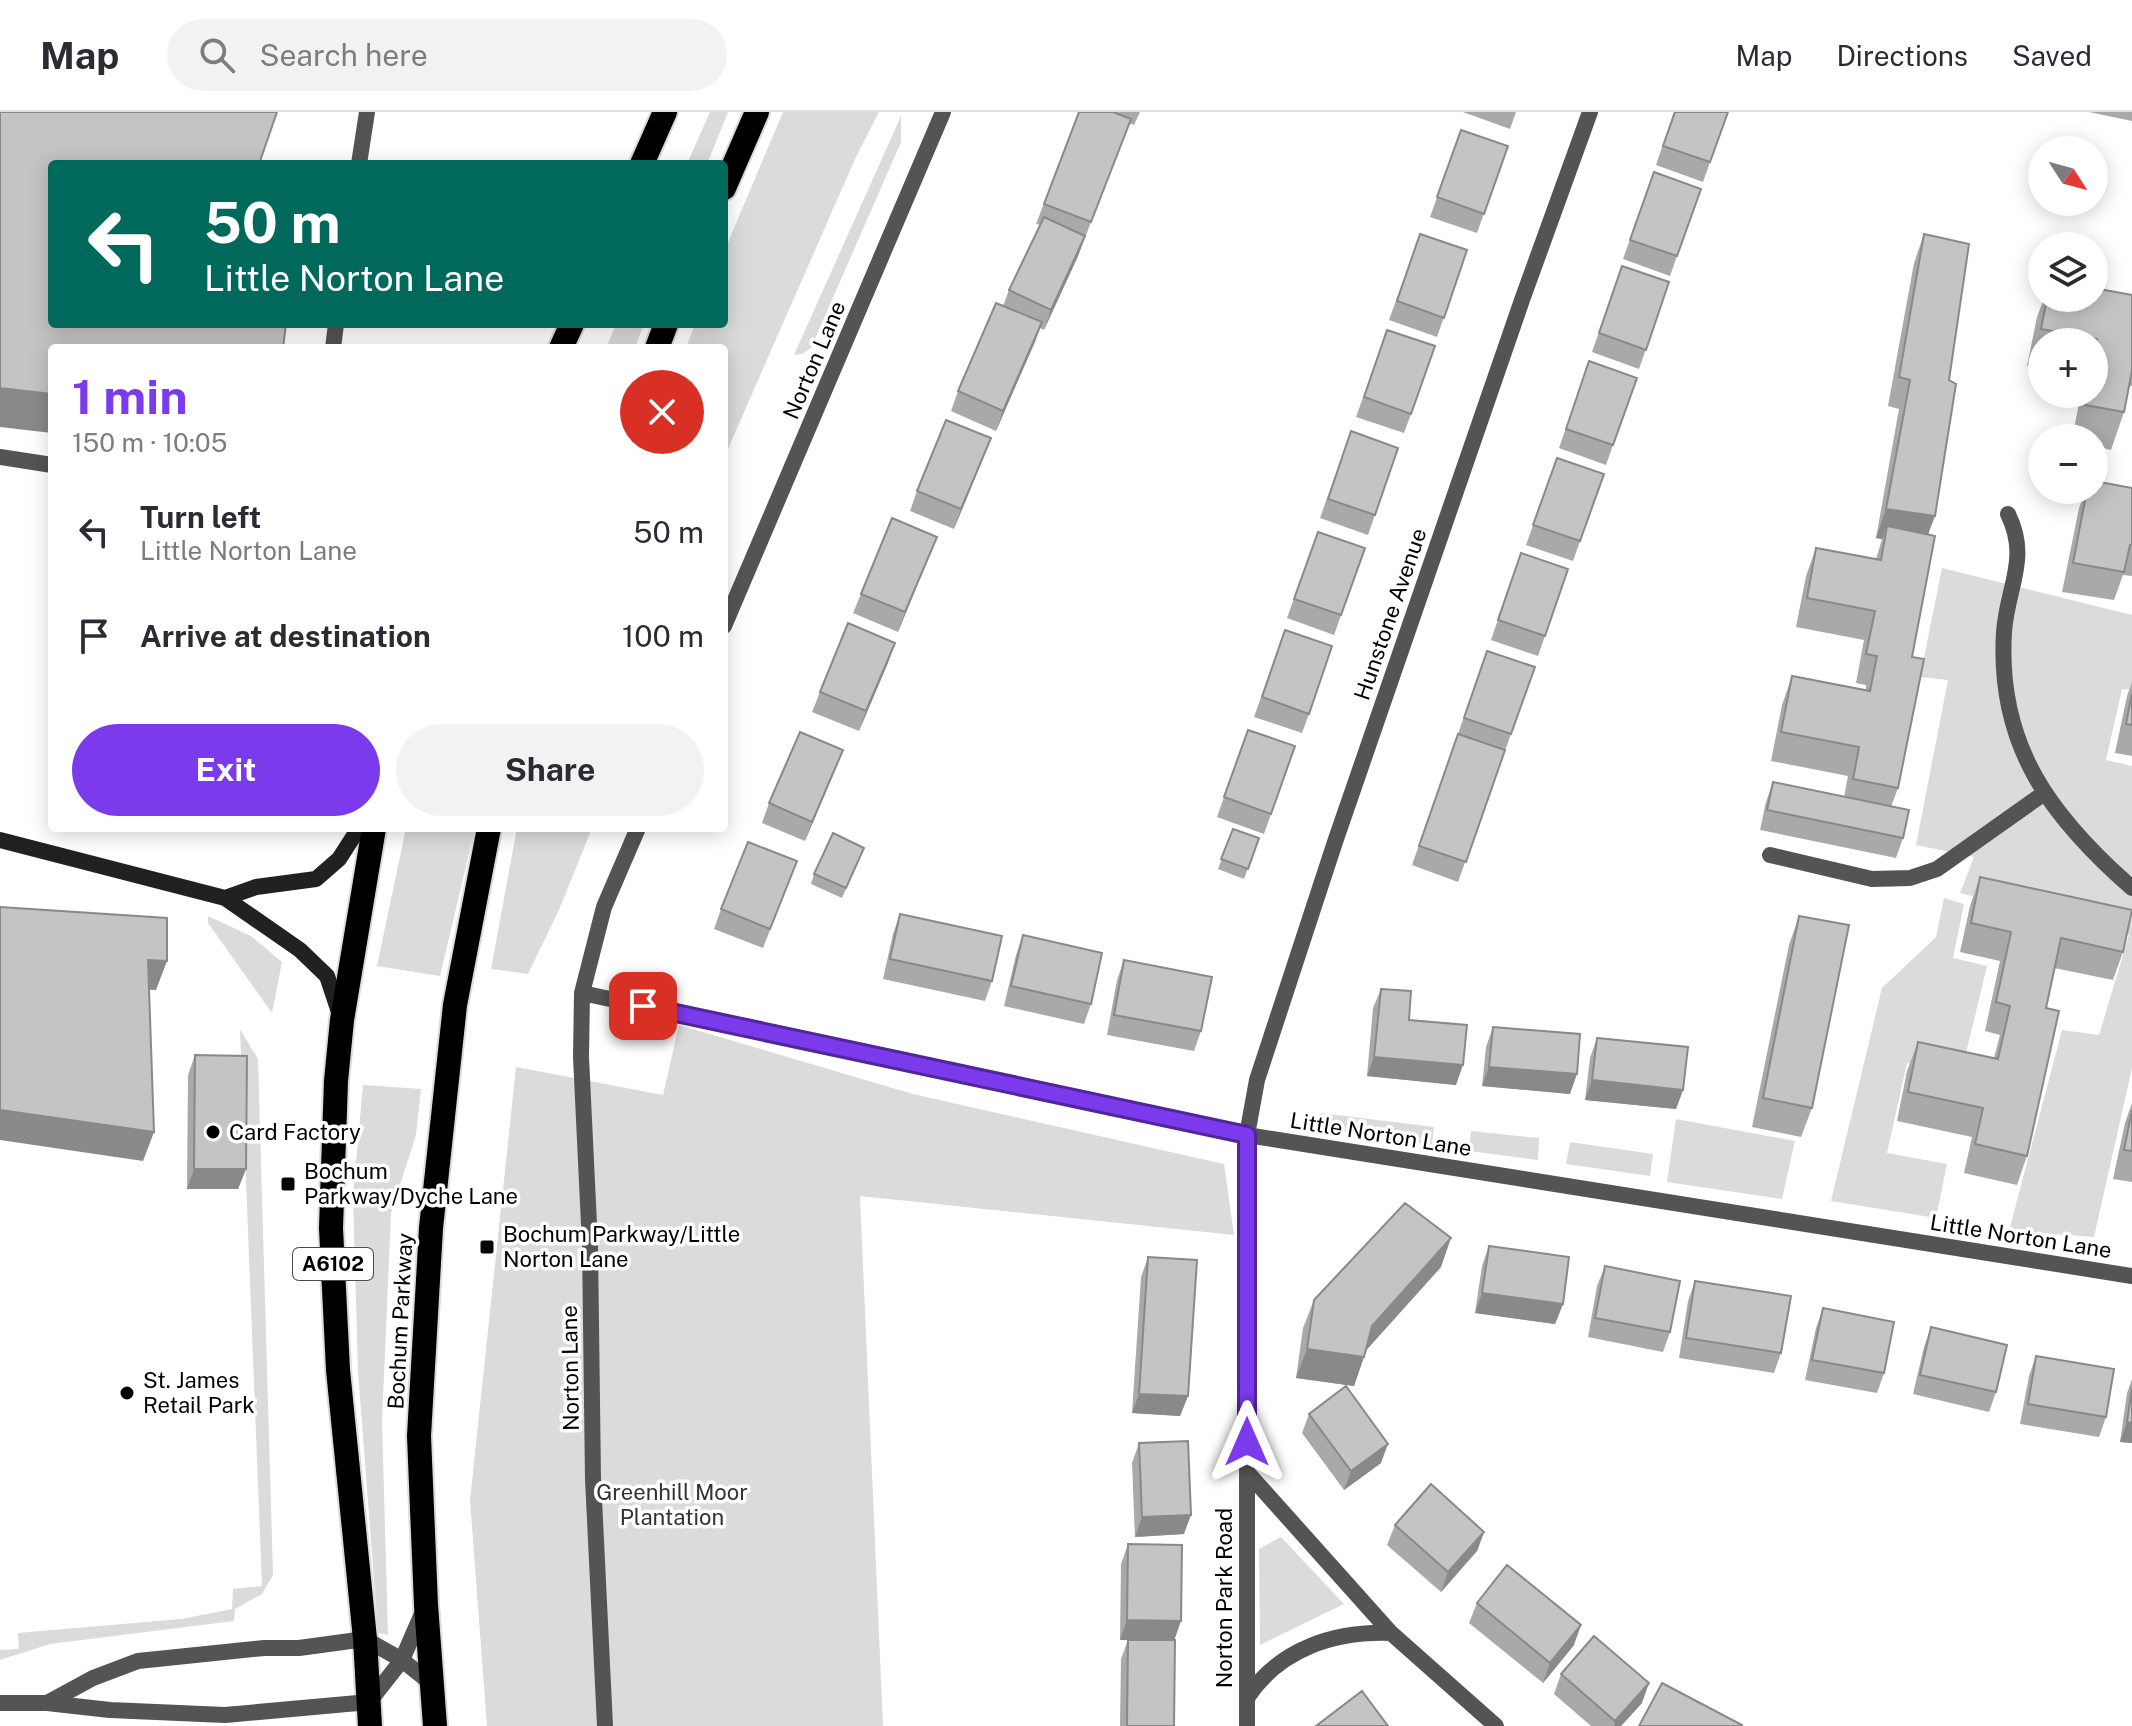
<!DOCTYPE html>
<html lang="en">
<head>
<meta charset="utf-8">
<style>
  :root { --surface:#fff; --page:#f2f2f3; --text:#2b2b33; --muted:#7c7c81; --line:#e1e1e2; --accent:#7c3aed }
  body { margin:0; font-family:"Public Sans",sans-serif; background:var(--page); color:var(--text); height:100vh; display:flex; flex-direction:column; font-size:30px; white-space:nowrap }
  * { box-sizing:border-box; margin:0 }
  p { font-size:26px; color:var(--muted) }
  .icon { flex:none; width:44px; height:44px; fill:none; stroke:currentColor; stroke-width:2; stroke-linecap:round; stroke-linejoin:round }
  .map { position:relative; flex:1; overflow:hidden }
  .panel { position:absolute; left:48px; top:232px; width:680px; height:488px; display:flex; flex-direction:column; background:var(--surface); border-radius:8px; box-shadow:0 4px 20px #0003 }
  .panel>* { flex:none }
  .guide { position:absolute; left:48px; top:48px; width:680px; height:168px; border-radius:8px; box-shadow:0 4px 20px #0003; background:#00695c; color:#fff; overflow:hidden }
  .needle { width:52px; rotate:126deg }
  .controls { position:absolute; left:2028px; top:24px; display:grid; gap:16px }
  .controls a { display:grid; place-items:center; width:80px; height:80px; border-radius:50%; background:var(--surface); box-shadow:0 4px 20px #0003; font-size:40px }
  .pin { position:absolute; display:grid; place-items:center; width:68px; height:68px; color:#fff; margin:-34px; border-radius:16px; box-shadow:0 4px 12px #0006 }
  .me { position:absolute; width:88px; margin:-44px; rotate:0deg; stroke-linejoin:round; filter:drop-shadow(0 0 6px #0008) }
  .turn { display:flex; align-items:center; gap:28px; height:168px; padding:0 24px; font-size:36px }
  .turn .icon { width:104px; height:104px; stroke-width:2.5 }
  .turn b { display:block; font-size:56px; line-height:68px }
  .round { display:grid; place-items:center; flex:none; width:84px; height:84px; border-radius:42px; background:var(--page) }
  .summary { display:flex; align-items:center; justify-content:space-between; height:136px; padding:0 24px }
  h1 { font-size:48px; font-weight:700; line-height:60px; color:var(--accent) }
  .button { display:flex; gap:16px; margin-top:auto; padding:16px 24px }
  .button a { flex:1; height:92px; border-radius:48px; background:var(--accent); color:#fff; font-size:32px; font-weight:700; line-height:92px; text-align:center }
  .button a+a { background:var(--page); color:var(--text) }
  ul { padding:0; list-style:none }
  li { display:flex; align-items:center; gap:24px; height:104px; padding:0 24px }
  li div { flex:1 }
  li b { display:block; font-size:30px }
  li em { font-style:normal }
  header { display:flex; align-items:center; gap:48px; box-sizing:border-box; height:112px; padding:0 40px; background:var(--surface); border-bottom:2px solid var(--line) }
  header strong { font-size:38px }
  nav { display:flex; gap:44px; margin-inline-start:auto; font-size:28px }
  .search { width:560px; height:72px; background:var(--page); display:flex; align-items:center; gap:20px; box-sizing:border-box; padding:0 28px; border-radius:44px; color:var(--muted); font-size:30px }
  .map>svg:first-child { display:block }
  .green { fill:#dbdbdb }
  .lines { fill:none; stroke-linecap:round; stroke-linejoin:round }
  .highway-casing { stroke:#dbdbdb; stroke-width:28 }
  .lane { stroke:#545454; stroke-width:16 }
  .street { stroke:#545454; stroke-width:16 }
  .secondary { stroke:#212121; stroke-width:16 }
  .highway { stroke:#000; stroke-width:24 }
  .wall { fill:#a9a9a9 }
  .shaded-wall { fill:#898989 }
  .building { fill:#c4c4c4; stroke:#898989; stroke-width:2 }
  .route-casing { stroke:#51269a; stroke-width:20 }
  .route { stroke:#7c3aed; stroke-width:14 }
  .poi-dot { fill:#000; stroke:#fff; stroke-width:3 }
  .labels { text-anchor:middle; stroke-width:7; stroke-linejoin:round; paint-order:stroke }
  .shield { fill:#fff; stroke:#4c4c4c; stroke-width:2 }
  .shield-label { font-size:20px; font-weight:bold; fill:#000 }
  .street-label { font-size:22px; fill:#000; stroke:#fff }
  .poi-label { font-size:22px; fill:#000; stroke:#fff; text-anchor:start }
  .park-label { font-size:22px; fill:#323232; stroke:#fff }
</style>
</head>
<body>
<header>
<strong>Map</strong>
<div class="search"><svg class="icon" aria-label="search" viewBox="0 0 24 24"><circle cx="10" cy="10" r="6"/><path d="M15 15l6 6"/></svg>Search here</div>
<nav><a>Map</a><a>Directions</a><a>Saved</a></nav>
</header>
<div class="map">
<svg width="2132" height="1614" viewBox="0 0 2132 1614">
  <rect width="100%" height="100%" fill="#fff"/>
  <!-- green -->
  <path class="green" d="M710 0H728L707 52H687Z
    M783 0H879L855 47 724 346V236H686L695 212H724V140Z
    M901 4V30L811 236 802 242 794 243Z
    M616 212H644L635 236H606Z
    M1942 456 2132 503V578L2122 577 2106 648 2132 654V956L2094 1125 2009 1119 2062 918 2099 923 2129 823 1960 781 1974 745 1916 733 1948 568 1920 565Z
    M406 716H475L440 864 377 854Z
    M517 716H592L559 798 528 862 491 857Z
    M1944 786 1964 792 1953 846 1987 854 1961 962 1907 951 1887 1041 1947 1052 1936 1106 1831 1089 1882 876 1936 825Z
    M208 804 251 824 282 850 272 901 208 811Z
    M679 913 913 982 1224 1052 1234 1123 860 1084 883 1614H487L470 1388 516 955 663 983Z
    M240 917 258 947 273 1463 262 1482 235 1497 234 1509 50 1532 0 1548V1538L19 1537 18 1521 181 1507 232 1497 233 1477 262 1474Z
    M363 973 421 977 416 1023 391 1101 382 1310 388 1523 378 1521 358 1259 353 1084Z
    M1321 1001 1434 1015 1432 1033 1320 1016Z
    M1676 1007 1795 1029 1782 1087 1667 1070Z
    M1471 1019 1539 1026 1538 1048 1469 1039Z
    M1570 1030 1653 1042 1650 1064 1566 1052Z
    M1281 1425 1344 1492 1260 1533 1259 1437Z"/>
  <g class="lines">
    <defs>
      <path id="highway" d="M642 52 665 0
        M724 76 757 0
        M561 236 572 212
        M657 236 666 212
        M370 1614 365 1527 338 1258 331 1116 336 969 342 908 374 716
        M435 1614 426 1493 419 1324 431 1116 455 893 489 716"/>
    </defs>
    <!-- highway casing -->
    <use href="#highway" class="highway-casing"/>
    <!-- lane -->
    <path class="lane" d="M359 52 367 0
      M333 236 336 212
      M0 345 52 353
      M0 1591H47L110 1598 225 1603 369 1590 402 1548 424 1497
      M47 1591 93 1566 138 1549 264 1536H299L365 1527 402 1548 432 1572"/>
    <!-- street -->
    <path class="street" d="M2008 402C2030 447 2007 475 2004 520 1997 634 2051 705 2132 776
      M724 514 943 0
      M1770 743 1872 767 1910 766 1937 757 2043 682
      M582 881 1247 1023 2132 1164
      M1247 1360 1391 1521 1496 1614
      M1247 1586C1279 1537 1334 1519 1391 1521
      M605 1614 593 1367 590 1133 581 945 582 881 604 795 638 716
      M1247 1614V1023L1257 968 1335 730 1522 188 1590 0"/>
    <!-- secondary -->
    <path class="secondary" d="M0 728 225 786 300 838 327 864 340 903
      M225 786 256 775 316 767 339 747 359 716"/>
    <!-- highway -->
    <use href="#highway" class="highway"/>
  </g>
  <!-- wall -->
  <path class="wall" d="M1079 0H1140L1134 13 1129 11 1078 144 1044 218 1040 216 996 319 951 299 958 279 1003 194 1009 178 1040 113 1036 112Z
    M1463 0H1516L1510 17Z
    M1674 0H1728L1703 70 1656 53Z
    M2089 0H2132V9Z
    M1461 18 1508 34 1477 121 1430 105Z
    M1654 60 1677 144 1670 164 1623 147Z
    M1420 122 1467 138 1437 225 1389 208Z
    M1924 122 1949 268 1912 545 1898 676 1891 695 1903 726 1896 746 1760 718 1766 690 1773 670 1844 685 1848 664 1771 649 1782 593 1792 564 1866 578V573L1856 571 1864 528 1796 515 1806 464 1816 436 1876 447 1882 427 1876 426 1899 297 1888 294 1914 151Z
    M1622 154 1669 170 1639 257 1592 240Z
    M2132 183V274H2129L2124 300 2111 338 2094 334V326H2072L2081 282H2094V230H2042V257L2027 254 2037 205 2044 186H2094Z
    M1387 218 1411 302 1404 321 1356 305Z
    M1589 249 1613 333 1606 353 1559 336Z
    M1351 319 1398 336 1368 423 1320 406Z
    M983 346 954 417 910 399 917 379Z
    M1557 346 1604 362 1573 449 1526 433Z
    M2132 376V464L2123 463 2114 488 2062 480 2079 396 2086 378Z
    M1318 420 1365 436 1334 523 1287 506Z
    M937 425 898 520 853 501 861 482Z
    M1521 441 1568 457 1538 544 1491 528Z
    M1285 518 1309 602 1302 621 1254 605Z
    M895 531 859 619 812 600 820 580Z
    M1487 539 1511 622 1458 770 1412 753Z
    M2132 570V644L2115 641 2127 584Z
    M1248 618 1295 634 1264 722 1217 705Z
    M835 658 805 729 762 711 769 691Z
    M1233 717 1259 726 1244 767 1218 757Z
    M864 736 842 786 811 772 814 762Z
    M797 749 763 836 714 817 721 797Z
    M1980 765 2123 840 2113 868 2054 856 2046 896 2027 1044 2017 1073 1964 1061 1972 1025 1897 1009 1907 959 1918 930 1994 946 2000 923 1985 919 2000 849 1960 840 1970 794Z
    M900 802 992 869 985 889 883 867 893 822Z
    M1799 804 1812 996 1801 1025 1752 1015 1789 833Z
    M1023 823 1091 892 1084 912 1004 894 1016 843Z
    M1124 848 1201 919 1194 939 1107 923 1117 868Z
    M1381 877 1409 908 1456 973 1367 964 1373 896Z
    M1493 915 1570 982 1482 974 1486 935Z
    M1597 926 1683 978 1676 997 1585 988 1590 946Z
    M195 943 246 1057 238 1077H187L188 963Z
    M2132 991V1070L2113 1067 2125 1011Z
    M1489 1134 1563 1192 1555 1212 1475 1201 1482 1154Z
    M1148 1145 1188 1284 1180 1304 1132 1301 1141 1165Z
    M1605 1154 1670 1220 1663 1240 1588 1225 1597 1174Z
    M1441 1155 1366 1238 1354 1274 1296 1266 1303 1216 1314 1188Z
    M1695 1169 1781 1241 1774 1261 1679 1246 1688 1189Z
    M1823 1196 1884 1261 1877 1281 1805 1268 1816 1216Z
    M1931 1215 1996 1280 1989 1300 1913 1282 1924 1235Z
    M2036 1244 2106 1305 2099 1325 2020 1312 2029 1264Z
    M2132 1267V1331L2120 1330 2127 1281Z
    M1309 1302 1381 1351 1344 1378 1302 1321Z
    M1139 1331 1184 1422 1135 1425 1132 1351Z
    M1395 1413 1484 1420 1477 1439 1441 1480 1387 1433Z
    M1128 1432 1174 1528V1614H1120L1121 1547 1128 1528H1120L1121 1452Z
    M1477 1491 1574 1533 1543 1571 1469 1511Z
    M1561 1562 1642 1591 1621 1614H1591L1554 1582Z"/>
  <!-- shaded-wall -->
  <path class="shaded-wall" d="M1085 124 1078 144 1044 218 1051 198Z
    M1042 210 1035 230 996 319 1003 299Z
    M0 276 52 282V321L0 315Z
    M991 326 983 346 954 417 961 397Z
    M1886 397 1935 404 1924 433 1887 414 1882 427 1876 426Z
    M937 425 929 444 898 520 905 500Z
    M895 531 888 551 859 619 866 599Z
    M843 638 835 658 805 729 812 710Z
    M148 848 167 849 156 878 137 877Z
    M1374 945 1463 953 1456 973 1367 964Z
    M1489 955 1577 962 1570 982 1482 974Z
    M1592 968 1683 978 1676 997 1585 988Z
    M0 998 154 1020 143 1049 0 1028Z
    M194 1057H246L238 1077H187Z
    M1451 1126 1441 1155 1362 1243 1372 1214Z
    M1482 1181 1563 1192 1555 1212 1475 1201Z
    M1307 1237 1364 1245 1354 1274 1296 1266Z
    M1139 1282 1188 1284 1180 1304 1132 1301Z
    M2127 1310 2132 1311V1331L2120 1330Z
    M1388 1332 1381 1351 1344 1378 1351 1359Z
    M1191 1403 1184 1422 1135 1425 1142 1405Z
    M1484 1420 1477 1439 1441 1480 1448 1460Z
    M1127 1508 1181 1509 1174 1529 1120 1528Z
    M1581 1513 1574 1533 1543 1571 1550 1551Z
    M1649 1571 1642 1591 1621 1614H1614L1615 1609Z"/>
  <!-- building -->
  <path class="building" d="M0 0H277L259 52H52V212H286L283 236H52V282L0 276Z
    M1079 0H1113L1131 7 1091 110 1044 92Z
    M1675 0H1728L1710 50 1663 34Z
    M1461 18 1508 34 1484 102 1437 85Z
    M1654 60 1701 77 1677 144 1630 128Z
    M1044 105 1085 124 1051 198 1009 178Z
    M1420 122 1467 138 1444 206 1397 189Z
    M1924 122 1969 132 1949 268 1956 272 1935 404 1886 397 1910 268 1899 265Z
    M1622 154 1669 170 1646 238 1599 221Z
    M2094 176 2132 183V259L2124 300 2085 293 2087 282H2094V245L2097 227 2041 217 2047 186H2094Z
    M996 191 1042 210 1003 299 958 279Z
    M1387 218 1435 234 1411 302 1364 285Z
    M1589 249 1637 266 1613 333 1566 317Z
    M946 308 991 326 961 397 917 379Z
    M1351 319 1398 336 1375 403 1328 387Z
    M1557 346 1604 362 1580 429 1533 413Z
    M2094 369 2132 376V433H2130L2124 460 2073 451 2087 378H2094Z
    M892 406 937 425 905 500 861 482Z
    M1887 414 1935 424 1912 545 1924 547 1898 676 1853 667 1859 635 1781 620 1792 564 1870 579 1877 544 1866 542 1875 499 1807 486 1816 436 1881 448Z
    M1318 420 1365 436 1341 503 1294 487Z
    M1521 441 1568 457 1545 524 1498 508Z
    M848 511 895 531 866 599 820 580Z
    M1285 518 1332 534 1309 602 1262 585Z
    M1487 539 1535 555 1511 622 1464 606Z
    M2132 581V613L2126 612Z
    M1248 618 1295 634 1271 702 1224 685Z
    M800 620 843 638 812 710 769 691Z
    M1458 622 1505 638 1466 750 1419 734Z
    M1773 670 1909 698 1903 726 1767 698Z
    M1233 717 1259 726 1248 757 1221 747Z
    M833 721 864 736 846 776 814 762Z
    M748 730 797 749 770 817 721 797Z
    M1980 765 2132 798 2123 840 2061 826 2046 896 2059 899 2027 1044 1975 1032 1983 996 1908 980 1918 930 1998 947 2010 894 1996 890 2011 820 1971 811Z
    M0 795 167 806V849L148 848 154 1020 0 998Z
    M900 802 1002 824 992 869 890 847Z
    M1799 804 1849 813 1812 996 1763 986Z
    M1023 823 1102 841 1091 892 1011 874Z
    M1124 848 1212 865 1201 919 1114 903Z
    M1381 877 1411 879 1409 908 1467 913 1463 953 1374 945Z
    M1493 915 1580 922 1577 962 1489 955Z
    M1597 926 1688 935 1683 978 1592 968Z
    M195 943 247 944 246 1057H194Z
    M2132 998V1039L2124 1038Z
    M1405 1091 1451 1126 1372 1214 1364 1245 1307 1237 1314 1188Z
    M1489 1134 1569 1145 1563 1192 1482 1181Z
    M1148 1145 1197 1148 1188 1284 1139 1282Z
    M1605 1154 1680 1169 1670 1220 1595 1206Z
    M1695 1169 1791 1184 1781 1241 1686 1226Z
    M1823 1196 1894 1210 1884 1261 1812 1248Z
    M1931 1215 2007 1233 1996 1280 1920 1263Z
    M2036 1244 2114 1257 2106 1305 2028 1292Z
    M1346 1274 1388 1332 1351 1359 1309 1302Z
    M2132 1276V1311L2127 1310Z
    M1188 1329 1191 1403 1142 1405 1139 1331Z
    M1431 1372 1484 1420 1448 1460 1395 1413Z
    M1128 1432 1182 1433 1181 1509 1127 1508Z
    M1507 1453 1581 1513 1550 1551 1477 1491Z
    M1594 1524 1649 1571 1615 1609 1561 1562Z
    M1128 1528H1175L1174 1614H1127Z
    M1662 1571 1742 1613 1741 1614H1639Z
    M1362 1579 1388 1614H1316Z"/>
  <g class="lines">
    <defs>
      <path id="route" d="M643 894 1247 1023V1330"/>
    </defs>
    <!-- route casing -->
    <use href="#route" class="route-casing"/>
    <!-- route -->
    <use href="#route" class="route"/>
  </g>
  <!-- markers -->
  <g class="poi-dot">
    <circle cx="213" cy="1020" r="8"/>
    <rect x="280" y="1064" width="16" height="16" rx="4"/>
    <rect x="479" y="1127" width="16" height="16" rx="4"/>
    <circle cx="127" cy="1281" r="8"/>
  </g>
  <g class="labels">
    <!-- shield labels -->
    <rect class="shield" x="293" y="1136" width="80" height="32" rx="6"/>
    <g class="shield-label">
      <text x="333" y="1159">A6102</text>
    </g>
    <!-- street labels -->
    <g class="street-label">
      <text transform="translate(814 248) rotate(-67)" y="8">Norton Lane</text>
      <text transform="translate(1390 502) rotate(-71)" y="8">Hunstone Avenue</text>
      <text transform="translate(1381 1022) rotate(9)" y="8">Little Norton Lane</text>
      <text transform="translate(2021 1124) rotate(9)" y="8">Little Norton Lane</text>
      <text transform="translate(400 1209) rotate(-87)" y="8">Bochum Parkway</text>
      <text transform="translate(570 1256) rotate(-91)" y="8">Norton Lane</text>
      <text transform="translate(1224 1486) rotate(-90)" y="8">Norton Park Road</text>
    </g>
    <!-- poi labels -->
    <g class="poi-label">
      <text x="229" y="1028">Card Factory</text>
      <text x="304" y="1067">Bochum<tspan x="304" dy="25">Parkway/Dyche Lane</tspan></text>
      <text x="503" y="1130">Bochum Parkway/Little<tspan x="503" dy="25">Norton Lane</tspan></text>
      <text x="143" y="1276">St. James<tspan x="143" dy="25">Retail Park</tspan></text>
    </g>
    <!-- park labels -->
    <g class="park-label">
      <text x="672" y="1388">Greenhill Moor<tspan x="672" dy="25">Plantation</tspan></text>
    </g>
  </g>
</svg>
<div class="controls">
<a><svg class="needle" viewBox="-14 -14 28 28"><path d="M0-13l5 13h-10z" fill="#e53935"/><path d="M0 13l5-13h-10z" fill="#7c7c81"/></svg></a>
<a><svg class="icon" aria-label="layers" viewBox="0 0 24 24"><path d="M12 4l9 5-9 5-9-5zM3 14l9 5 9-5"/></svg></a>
<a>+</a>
<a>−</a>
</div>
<div class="pin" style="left:643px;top:894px;background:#d93025"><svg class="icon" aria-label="arrive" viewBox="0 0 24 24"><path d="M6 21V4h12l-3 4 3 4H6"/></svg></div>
<svg class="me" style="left:1247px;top:1330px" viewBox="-20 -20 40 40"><path d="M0-17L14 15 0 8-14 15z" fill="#7c3aed" stroke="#fff" stroke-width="4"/></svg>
<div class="guide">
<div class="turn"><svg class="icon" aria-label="left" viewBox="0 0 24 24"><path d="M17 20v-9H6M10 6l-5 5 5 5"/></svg><div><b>50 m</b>Little Norton Lane</div></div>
</div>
<section class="panel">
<div class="summary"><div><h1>1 min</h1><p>150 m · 10:05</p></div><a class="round" style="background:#d93025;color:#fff"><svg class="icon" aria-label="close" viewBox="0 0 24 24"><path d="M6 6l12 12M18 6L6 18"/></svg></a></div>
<ul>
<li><svg class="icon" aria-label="left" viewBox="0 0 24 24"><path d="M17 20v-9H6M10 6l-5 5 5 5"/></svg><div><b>Turn left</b><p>Little Norton Lane</p></div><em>50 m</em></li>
<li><svg class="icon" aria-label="arrive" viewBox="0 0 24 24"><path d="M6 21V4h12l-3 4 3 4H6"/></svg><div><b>Arrive at destination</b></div><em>100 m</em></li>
</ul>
<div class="button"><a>Exit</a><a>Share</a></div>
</section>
</div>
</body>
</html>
